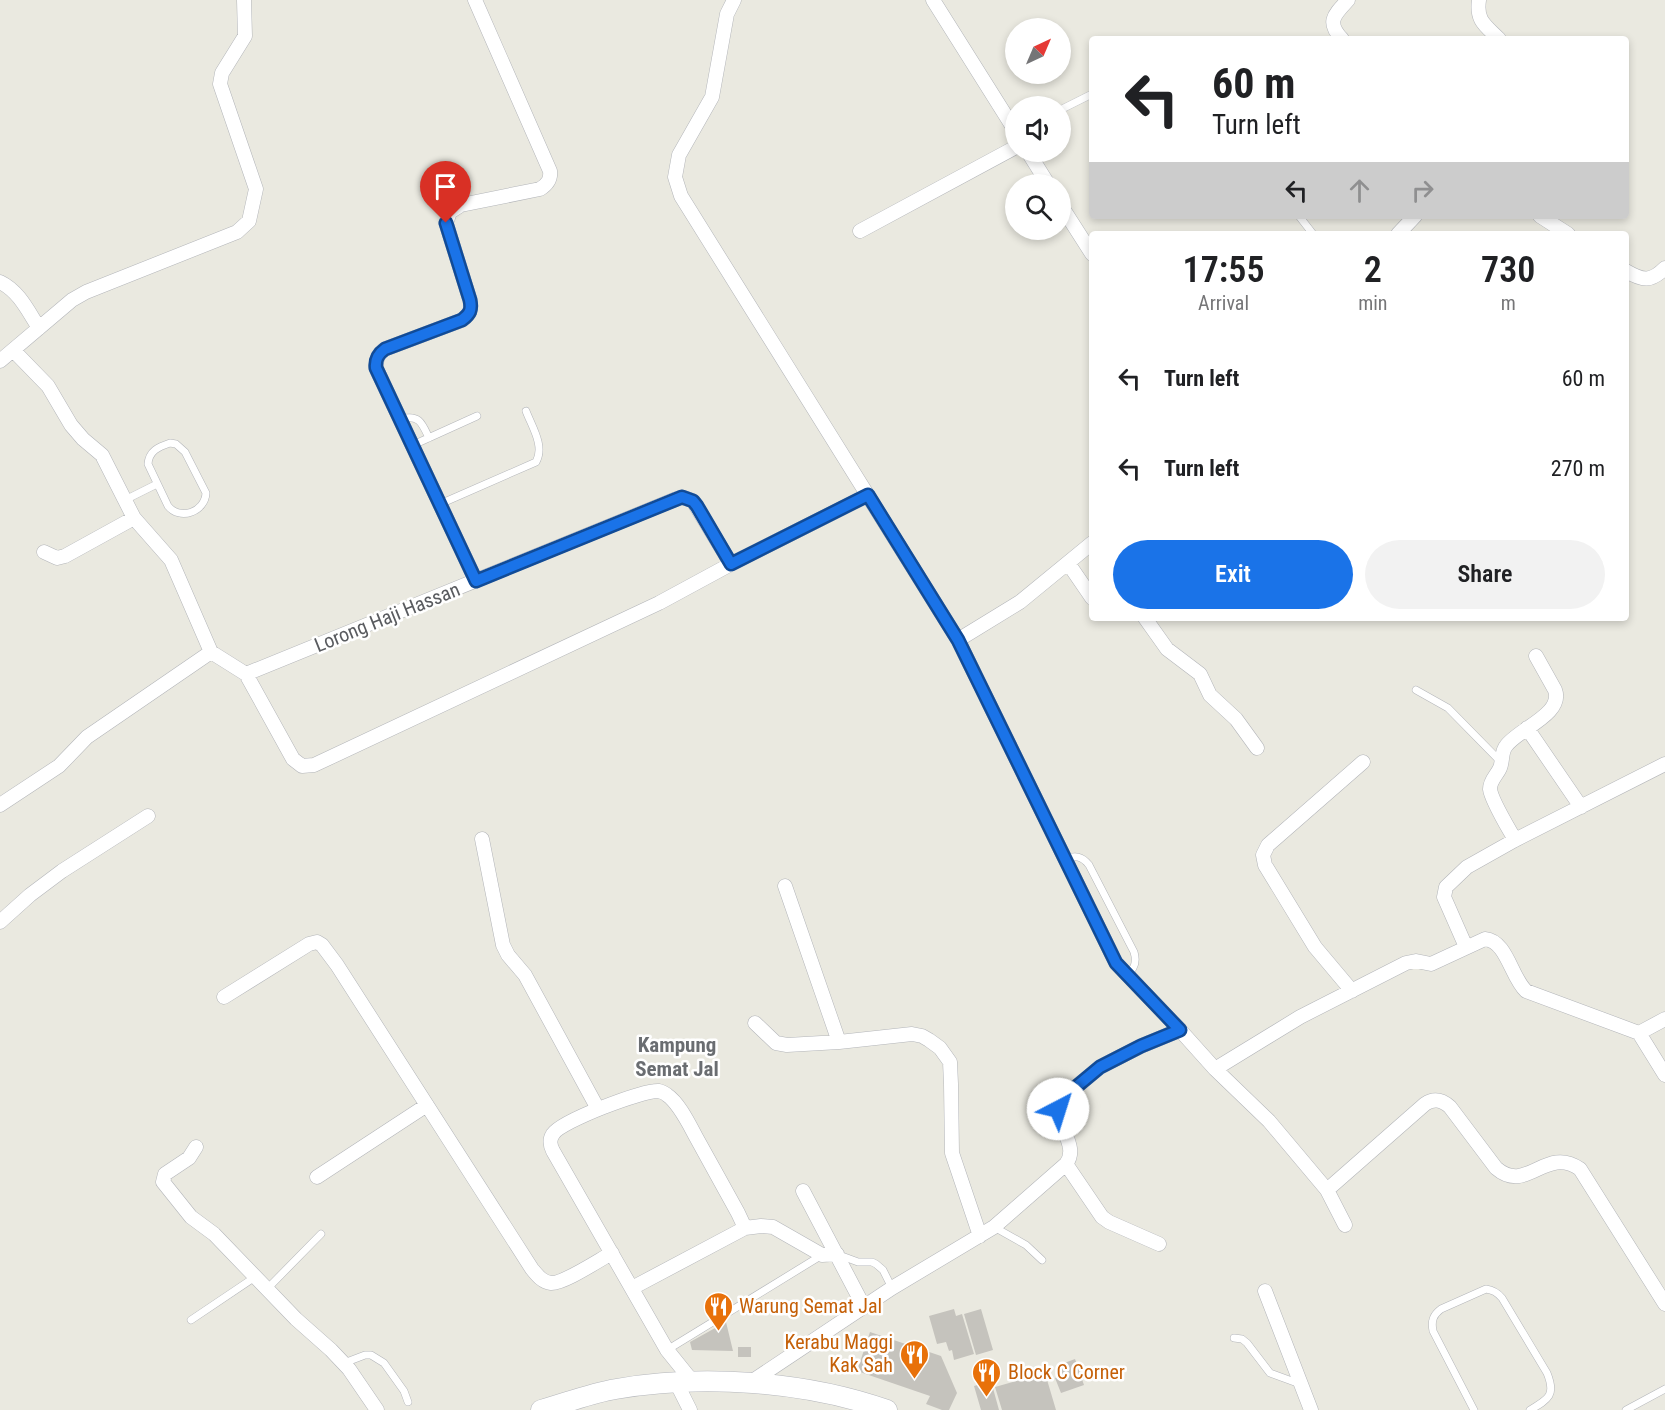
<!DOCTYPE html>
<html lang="en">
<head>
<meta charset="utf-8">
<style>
  :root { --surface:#fff; --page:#f2f2f2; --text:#202124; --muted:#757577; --accent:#1a73e8 }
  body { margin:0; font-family:"Roboto Condensed",sans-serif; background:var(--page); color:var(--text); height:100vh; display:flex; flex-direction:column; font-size:22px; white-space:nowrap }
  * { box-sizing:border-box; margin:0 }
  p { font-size:20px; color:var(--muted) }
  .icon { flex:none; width:33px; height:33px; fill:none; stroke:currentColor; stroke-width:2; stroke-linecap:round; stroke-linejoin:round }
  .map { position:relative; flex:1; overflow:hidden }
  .drawer { position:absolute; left:1089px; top:231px; width:540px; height:390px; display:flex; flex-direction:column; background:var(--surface); border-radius:6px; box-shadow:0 3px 9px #0003 }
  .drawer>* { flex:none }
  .banner { position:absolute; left:1089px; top:36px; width:540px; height:183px; border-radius:6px; box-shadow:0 3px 9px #0003; background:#fff; color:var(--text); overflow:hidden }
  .needle { width:39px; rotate:44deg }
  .tools { position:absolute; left:1005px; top:18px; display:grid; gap:12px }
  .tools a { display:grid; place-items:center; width:66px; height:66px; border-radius:50%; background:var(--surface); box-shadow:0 3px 9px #0003; font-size:30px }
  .pin { position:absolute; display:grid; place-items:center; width:51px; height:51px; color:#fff; margin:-62px -26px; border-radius:50% 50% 50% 0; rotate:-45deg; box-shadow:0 0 6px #0007 }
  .pin .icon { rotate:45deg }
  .me { position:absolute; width:66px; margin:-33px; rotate:40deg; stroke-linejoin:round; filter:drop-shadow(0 0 4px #0008) }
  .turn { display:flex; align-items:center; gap:21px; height:126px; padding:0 24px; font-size:27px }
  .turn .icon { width:78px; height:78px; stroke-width:2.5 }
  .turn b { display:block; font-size:42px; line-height:51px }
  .lanes { display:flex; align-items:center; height:57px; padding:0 24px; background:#0003; justify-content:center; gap:30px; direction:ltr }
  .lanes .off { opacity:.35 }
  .eta { display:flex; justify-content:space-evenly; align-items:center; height:102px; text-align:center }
  .eta b { font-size:36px; font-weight:600; line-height:42px }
  .primary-button { display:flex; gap:12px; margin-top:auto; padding:12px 24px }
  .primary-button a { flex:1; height:69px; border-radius:36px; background:var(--accent); color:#fff; font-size:24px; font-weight:600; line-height:69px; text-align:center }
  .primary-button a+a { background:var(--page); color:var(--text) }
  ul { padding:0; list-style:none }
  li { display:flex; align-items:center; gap:18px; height:90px; padding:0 24px }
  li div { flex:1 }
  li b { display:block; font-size:22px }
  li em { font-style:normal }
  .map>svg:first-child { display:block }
  .building { fill:#c5c3bd }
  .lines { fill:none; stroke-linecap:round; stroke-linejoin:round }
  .service-casing { stroke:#b3b5b9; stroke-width:8 }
  .minor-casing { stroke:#b3b5b9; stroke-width:15 }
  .secondary-casing { stroke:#b4b6bb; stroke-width:21 }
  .service { stroke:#fff; stroke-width:7 }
  .minor { stroke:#fff; stroke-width:14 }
  .secondary { stroke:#fff; stroke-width:20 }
  .route-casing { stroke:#114b97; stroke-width:15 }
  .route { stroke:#1a73e8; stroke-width:10 }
  .labels { text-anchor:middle; stroke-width:5; stroke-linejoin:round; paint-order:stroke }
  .street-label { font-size:20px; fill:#595b5f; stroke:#fff }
  .food-label { font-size:20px; fill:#c56008; stroke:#fff; text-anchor:start }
  .neighbourhood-label { font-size:21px; font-weight:bold; fill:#6a6d71; stroke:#fff }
</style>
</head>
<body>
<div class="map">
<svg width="1665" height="1410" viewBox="0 0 1665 1410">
  <rect width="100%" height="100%" fill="#eae9e0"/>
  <!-- building -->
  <path class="building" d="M954 1309 956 1316 962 1314 974 1354 954 1360 952 1350 949 1351 946 1342 937 1344 929 1316Z
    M981 1309 993 1350 976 1355 964 1314Z
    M726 1322 733 1351 692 1350 690 1342Z
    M870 1332 941 1356 957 1393 949 1410H942L926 1404 930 1396 857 1371Z
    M738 1347H751V1357H738Z
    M1075 1359 1084 1385 1061 1393 1055 1378 1063 1375 1059 1365Z
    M1045 1373 1056 1410H1002L995 1387Z
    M991 1381 999 1410H981L974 1386Z"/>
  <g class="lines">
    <defs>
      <path id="service" d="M1060 110 1092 94
        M1299 216 1313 234
        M401 419C419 414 422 423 429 438
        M170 443 176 444 185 452 206 493C205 512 180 521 168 506L148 464C149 451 158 447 170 443Z
        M413 445 477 416
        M125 500 157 484
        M440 504 536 462C545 446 532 427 526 411
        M1416 690 1448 708 1501 762
        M1065 859C1075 855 1082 856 1089 865L1134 952C1137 962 1135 969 1126 975
        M994 1227 1026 1245 1042 1260
        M839 1255 858 1262H872L876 1264 883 1270 892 1288
        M267 1289 321 1234
        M191 1320 255 1277
        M1234 1338 1242 1339 1247 1343 1270 1373 1300 1384
        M667 1350 822 1255
        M344 1363 365 1355H371L384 1363 404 1391 408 1402
        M1474 1410 1433 1331C1431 1321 1433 1315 1441 1309L1486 1289C1493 1290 1497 1292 1502 1298L1547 1373C1556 1395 1549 1399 1530 1410
        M1626 1410 1665 1389"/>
      <path id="minor" d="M475 0 550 171C551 179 548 184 540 189L461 205 450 212 446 223 470 300C472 310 470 314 462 320L385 349C378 354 376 359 376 368L476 581
        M734 0 727 14 712 97 679 155 675 177 681 196 958 640 1116 963 1180 1030 1215 1069 1269 1121 1327 1190 1345 1225
        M933 0 1016 132
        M1479 0C1476 21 1485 25 1499 39
        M1342 39C1326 22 1334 15 1348 0
        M1028 152 1048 184
        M1060 204 1092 254
        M1540 216 1568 234
        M860 231 1016 147
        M1398 234 1415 216
        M1626 271C1643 281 1651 282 1665 268
        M0 282C19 291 28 311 39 328
        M13 350 48 386 71 425 83 439 102 455 134 518 171 560 211 652 246 674 293 759 302 766 314 765 659 603 731 564 868 495
        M0 361 72 300 86 292 237 232 249 221 256 189 220 84 222 73 245 36 244 0
        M44 552 57 558 65 556 134 518
        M1068 563 1092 598
        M1145 618 1167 649 1200 674 1210 695 1236 719 1257 748
        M958 640 1020 602 1092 543
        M246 674 676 499 682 497 693 501 731 564
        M1527 728 1581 807
        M0 805 59 766 87 737 211 652
        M482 839 503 945 508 955 525 975 598 1109
        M1515 840C1509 829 1491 800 1490 789 1490 780 1497 775 1500 768 1503 761 1501 752 1506 746 1518 729 1564 714 1555 690L1536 656
        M785 886 839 1042
        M0 922 30 895 62 871 148 816
        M1466 947 1444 897 1446 887 1467 867 1515 840 1665 764
        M1352 991 1315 947 1265 865 1263 855 1268 845 1363 762
        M224 997 309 944 317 942 322 945 337 965 532 1269C537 1275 542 1282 551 1283 563 1284 599 1260 612 1253
        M755 1023 776 1043 787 1045 839 1042 912 1034 922 1036 929 1040 940 1048 950 1062 951 1084 952 1153 980 1236
        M1639 1033 1665 1019
        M1215 1069 1300 1017 1406 963 1416 961 1431 964 1485 939C1507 941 1511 977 1526 991L1639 1033 1665 1075
        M196 1147 189 1158 165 1174 163 1182 191 1217 214 1234 296 1319 331 1350 349 1369 377 1410
        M1066 1164 1102 1217 1109 1222 1159 1244
        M317 1177 427 1105
        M1327 1190 1425 1104C1434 1098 1442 1100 1450 1107L1496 1168C1527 1195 1545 1145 1580 1169L1665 1304
        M803 1191 864 1307
        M632 1288 745 1228 761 1226 773 1227 822 1255 837 1254
        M1265 1291 1311 1410
        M692 1381 667 1350 553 1151C550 1145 549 1140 553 1134 561 1121 643 1090 659 1091 662 1092 665 1093 667 1095 679 1103 689 1124 696 1137 710 1162 724 1188 738 1213L745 1228
        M676 1382 690 1410
        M751 1382 892 1288 994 1227 1066 1164C1082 1143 1046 1119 1064 1097L1100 1067 1141 1046 1180 1030"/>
      <path id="secondary" d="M541 1410C566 1403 591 1393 616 1389 702 1374 805 1381 887 1410"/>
    </defs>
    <!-- service casing -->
    <use href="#service" class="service-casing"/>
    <!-- minor casing -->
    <use href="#minor" class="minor-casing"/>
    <!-- secondary casing -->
    <use href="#secondary" class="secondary-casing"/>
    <!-- service -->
    <use href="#service" class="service"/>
    <!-- minor -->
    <use href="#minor" class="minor"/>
    <!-- secondary -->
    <use href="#secondary" class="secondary"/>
  </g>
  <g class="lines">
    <defs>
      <path id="route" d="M446 223 470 300C472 310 470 314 462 320L385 349C378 354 375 359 376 368L476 581 682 497 693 501 697 506 731 564 868 495 958 640 1116 963 1180 1030 1141 1046 1100 1067 1064 1097 1059 1103 1058 1109"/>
    </defs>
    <!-- route casing -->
    <use href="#route" class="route-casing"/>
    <!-- route -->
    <use href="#route" class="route"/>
  </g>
  <!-- icons -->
  <defs>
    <symbol id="restaurant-pin" viewBox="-11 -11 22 30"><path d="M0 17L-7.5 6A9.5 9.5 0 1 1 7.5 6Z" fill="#e8710a" stroke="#fff"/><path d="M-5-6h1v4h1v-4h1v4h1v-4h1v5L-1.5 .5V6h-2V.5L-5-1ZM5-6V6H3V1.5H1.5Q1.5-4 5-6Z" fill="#fff"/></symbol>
  </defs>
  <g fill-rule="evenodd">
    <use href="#restaurant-pin" x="702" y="1290" width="33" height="45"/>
    <use href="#restaurant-pin" x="898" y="1338" width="33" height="45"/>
    <use href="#restaurant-pin" x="970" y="1356" width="33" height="45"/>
  </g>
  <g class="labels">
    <!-- street labels -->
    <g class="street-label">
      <text transform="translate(387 617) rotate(-22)" y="7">Lorong Haji Hassan</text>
    </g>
    <!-- food labels -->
    <g class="food-label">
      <text x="739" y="1313">Warung Semat Jal</text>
      <text x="893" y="1349" text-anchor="end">Kerabu Maggi<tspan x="893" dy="23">Kak Sah</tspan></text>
      <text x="1008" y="1379">Block C Corner</text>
    </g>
    <!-- neighbourhood labels -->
    <g class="neighbourhood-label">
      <text x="677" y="1052">Kampung<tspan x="677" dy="24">Semat Jal</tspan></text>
    </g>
  </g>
</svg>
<div class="tools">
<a><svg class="needle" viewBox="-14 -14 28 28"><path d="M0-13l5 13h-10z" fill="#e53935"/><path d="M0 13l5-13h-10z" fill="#757577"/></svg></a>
<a><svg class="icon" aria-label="sound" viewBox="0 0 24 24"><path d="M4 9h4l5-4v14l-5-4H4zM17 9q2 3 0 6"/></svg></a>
<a><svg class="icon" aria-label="search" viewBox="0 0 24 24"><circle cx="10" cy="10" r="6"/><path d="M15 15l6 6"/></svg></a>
</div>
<div class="pin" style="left:446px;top:223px;background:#d93025"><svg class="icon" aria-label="arrive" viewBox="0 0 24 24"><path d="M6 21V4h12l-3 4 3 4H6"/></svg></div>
<svg class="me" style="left:1058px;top:1109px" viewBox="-20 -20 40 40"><circle r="19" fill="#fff"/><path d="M0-13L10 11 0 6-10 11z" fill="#1a73e8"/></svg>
<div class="banner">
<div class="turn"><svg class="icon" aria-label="left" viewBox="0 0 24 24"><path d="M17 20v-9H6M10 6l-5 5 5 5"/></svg><div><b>60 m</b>Turn left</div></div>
<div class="lanes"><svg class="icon" aria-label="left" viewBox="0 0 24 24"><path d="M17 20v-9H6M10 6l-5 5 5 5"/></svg><svg class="icon off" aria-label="ahead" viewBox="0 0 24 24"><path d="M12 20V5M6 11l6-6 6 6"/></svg><svg class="icon off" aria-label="right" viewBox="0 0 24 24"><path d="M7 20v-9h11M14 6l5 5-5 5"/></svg></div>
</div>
<section class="drawer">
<div class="eta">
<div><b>17:55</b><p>Arrival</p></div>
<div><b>2</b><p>min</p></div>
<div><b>730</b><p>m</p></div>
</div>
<ul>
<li><svg class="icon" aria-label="left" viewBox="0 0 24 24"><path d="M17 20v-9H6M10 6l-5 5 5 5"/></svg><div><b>Turn left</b></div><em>60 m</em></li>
<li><svg class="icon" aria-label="left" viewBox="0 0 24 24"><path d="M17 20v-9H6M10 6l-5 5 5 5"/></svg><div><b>Turn left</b></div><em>270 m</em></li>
</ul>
<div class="primary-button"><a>Exit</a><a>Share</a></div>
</section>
</div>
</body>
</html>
